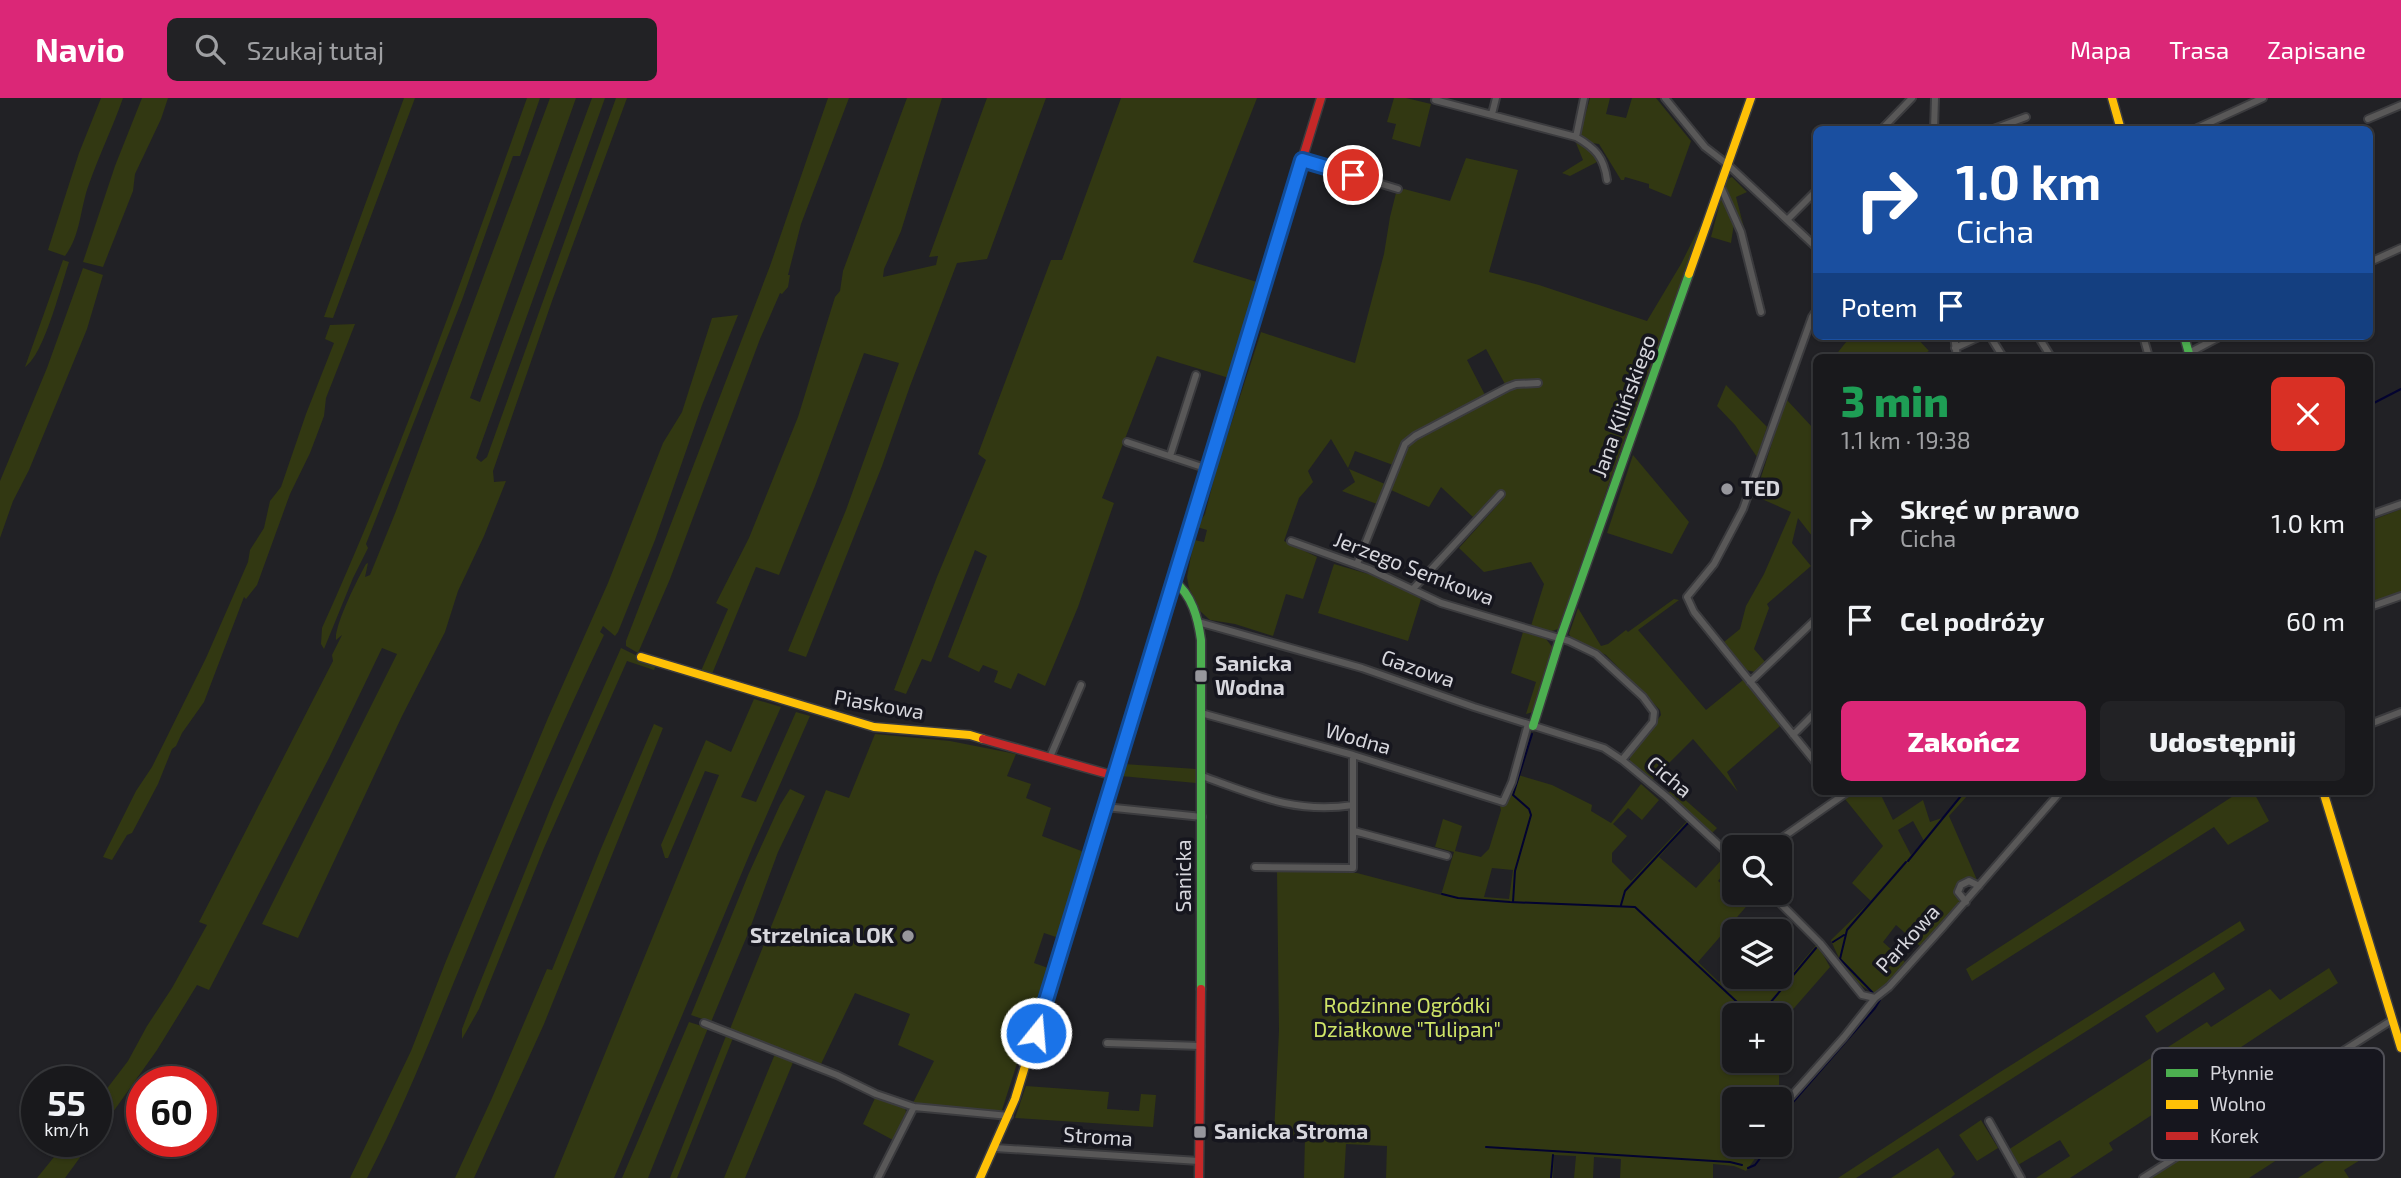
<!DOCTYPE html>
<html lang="pl">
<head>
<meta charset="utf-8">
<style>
  :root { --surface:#19191c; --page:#222225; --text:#f1f3f6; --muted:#9fa0a3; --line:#37383b; --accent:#db2777 }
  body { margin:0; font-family:"Exo 2",sans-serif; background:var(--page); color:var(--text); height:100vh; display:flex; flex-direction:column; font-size:26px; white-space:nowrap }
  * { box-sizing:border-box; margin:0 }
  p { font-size:23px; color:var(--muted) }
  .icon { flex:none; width:38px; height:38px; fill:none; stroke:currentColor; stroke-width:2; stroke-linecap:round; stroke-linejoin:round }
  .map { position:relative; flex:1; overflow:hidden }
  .side { position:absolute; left:1813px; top:256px; width:560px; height:441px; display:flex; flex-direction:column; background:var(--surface); border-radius:10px; box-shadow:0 2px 5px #0004,0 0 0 2px var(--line) }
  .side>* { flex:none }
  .top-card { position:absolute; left:1813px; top:28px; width:560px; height:214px; border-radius:10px; box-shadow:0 2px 5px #0004,0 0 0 2px var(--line); background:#1a4fa0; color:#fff; overflow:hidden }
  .buttons { position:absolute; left:1722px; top:737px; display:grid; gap:14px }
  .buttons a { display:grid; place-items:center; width:70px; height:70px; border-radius:10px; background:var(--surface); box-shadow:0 2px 5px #0004,0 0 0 2px var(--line); font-size:35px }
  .speed { position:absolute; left:21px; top:968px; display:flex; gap:14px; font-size:35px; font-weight:700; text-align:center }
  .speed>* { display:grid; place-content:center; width:91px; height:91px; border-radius:50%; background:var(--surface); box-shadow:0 2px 5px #0004,0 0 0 2px var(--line); line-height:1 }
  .speed small { font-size:18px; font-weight:400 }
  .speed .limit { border:10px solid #d22; background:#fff; color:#111 }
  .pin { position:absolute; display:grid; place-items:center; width:60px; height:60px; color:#fff; margin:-30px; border:4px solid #fff; border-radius:50%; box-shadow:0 2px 7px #0007 }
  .me { position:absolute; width:77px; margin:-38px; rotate:17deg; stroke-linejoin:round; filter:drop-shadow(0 0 5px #0008) }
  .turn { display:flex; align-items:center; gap:24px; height:147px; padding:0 28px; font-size:32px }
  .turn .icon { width:91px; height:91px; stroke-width:2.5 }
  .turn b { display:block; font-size:49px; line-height:60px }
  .then { display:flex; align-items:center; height:66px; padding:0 28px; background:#0003; gap:14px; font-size:26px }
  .round { display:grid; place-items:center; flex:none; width:74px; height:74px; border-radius:10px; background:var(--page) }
  .headline { display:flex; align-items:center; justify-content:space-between; height:119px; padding:0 28px }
  h1 { font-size:42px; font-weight:800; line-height:52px; color:#1e9e55 }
  .primary-button { display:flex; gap:14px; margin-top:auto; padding:14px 28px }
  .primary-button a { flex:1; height:80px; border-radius:10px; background:var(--accent); color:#fff; font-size:28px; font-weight:800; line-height:80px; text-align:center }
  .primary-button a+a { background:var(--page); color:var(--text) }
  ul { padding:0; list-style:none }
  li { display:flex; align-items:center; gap:21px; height:98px; padding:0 28px }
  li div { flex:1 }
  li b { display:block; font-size:26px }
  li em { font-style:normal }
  header { display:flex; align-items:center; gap:42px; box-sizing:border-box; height:98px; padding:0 35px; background:var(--accent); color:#fff }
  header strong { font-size:33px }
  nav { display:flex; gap:38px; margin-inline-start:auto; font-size:24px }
  .search { width:490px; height:63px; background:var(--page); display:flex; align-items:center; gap:18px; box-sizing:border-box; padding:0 24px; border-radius:10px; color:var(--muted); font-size:26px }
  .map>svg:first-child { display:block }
  .green { fill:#323812; fill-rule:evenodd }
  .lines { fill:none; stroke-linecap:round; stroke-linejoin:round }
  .stream { stroke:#030330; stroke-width:2 }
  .street-casing { stroke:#3b3b3e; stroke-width:10 }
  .fast-casing { stroke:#3b3b3e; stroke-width:11 }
  .slow-casing { stroke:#3b3b3e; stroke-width:11 }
  .jam-casing { stroke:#3b3b3e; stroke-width:11 }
  .street { stroke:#595858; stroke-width:6 }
  .fast { stroke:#4caf50; stroke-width:8 }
  .slow { stroke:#ffc107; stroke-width:8 }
  .jam { stroke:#c62828; stroke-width:8 }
  .route-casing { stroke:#114b97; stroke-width:18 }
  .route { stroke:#1a73e8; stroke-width:12 }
  .poi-dot { fill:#97979d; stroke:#16161e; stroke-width:2.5 }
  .labels { text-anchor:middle; stroke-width:7; stroke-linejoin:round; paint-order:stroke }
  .street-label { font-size:21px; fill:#d7d7dd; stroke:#16161e }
  .poi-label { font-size:21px; font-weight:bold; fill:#d7d7dd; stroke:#16161e; text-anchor:start }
  .park-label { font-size:21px; fill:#cfe467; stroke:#16161e }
  .key { fill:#16161e; stroke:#505057; stroke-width:2 }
  .key-label { font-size:19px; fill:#d7d7dd }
</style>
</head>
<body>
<header>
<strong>Navio</strong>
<div class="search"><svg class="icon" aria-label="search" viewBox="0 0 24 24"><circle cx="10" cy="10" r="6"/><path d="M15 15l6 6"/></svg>Szukaj tutaj</div>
<nav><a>Mapa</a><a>Trasa</a><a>Zapisane</a></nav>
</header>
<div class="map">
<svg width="2401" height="1080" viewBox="0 0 2401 1080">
  <rect width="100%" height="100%" fill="#212125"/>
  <!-- green -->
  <path class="green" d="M101 0H123C113 29 99 57 89 86 80 110 81 137 65 158L48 152 79 55Z
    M142 0H168L161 21 135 76 133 93 103 169 83 164 115 68Z
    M404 0H415L333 220 324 219Z
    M527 0H540L520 58H513L462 202 366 446 368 450 353 480 324 551 321 546 322 530C400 357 463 179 527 0Z
    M550 0H576L470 300 480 304 592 0H605L476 360 481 364 487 359 616 0H627L552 203 493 373 494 384 506 383 484 438 458 493 445 534 402 618 298 840 262 826 397 556 382 550 329 660 209 892 197 887 157 952 96 1038V1005L128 963 147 928 172 890 207 827 199 824 333 563 332 557 342 537 336 542C334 528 358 480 366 466L368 465 365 479 370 477 396 413Z
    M828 0H849L801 126 788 177H790L788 189 782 196 780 195 760 241 670 481 638 555 626 548V543L770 168Z
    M907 0H942L901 133 884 171 883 179 936 167 938 158 929 159 987 0H1046L987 161 957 165 910 288 882 368 806 559 788 553 846 412 899 265 864 255 815 388 779 477 756 469 712 576 701 573 728 511 716 505 749 440 798 319 835 199 840 193 843 173Z
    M1121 0H1257L1193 164 1260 185 1229 280 1157 258 1102 400 1114 405 1078 509 1045 588 1018 575 1011 591 994 584 998 573 983 567 979 574 948 559 987 458 975 452 931 564 922 561 906 596 894 592 937 479 986 362 978 356 1051 162H1062Z
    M1394 0H1406L1431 6 1420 49 1392 41 1396 26 1387 24Z
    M1590 0H1610L1606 16 1626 20 1632 0H1656L1691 43 1671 99 1649 90V86L1625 79 1624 82H1621L1599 46 1592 45 1580 36Z
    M1576 45 1595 54 1597 64 1570 78 1562 75 1583 62Z
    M1466 60 1518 72 1489 174 1539 187 1647 223 1681 166 1705 118 1606 394 1568 506 1558 531 1549 534 1531 528 1544 486 1531 464 1484 474 1459 450 1503 401 1500 396 1473 419 1441 389 1429 409 1391 392 1402 359 1397 357 1393 367 1355 353 1348 370 1331 341 1308 373 1313 384 1299 400 1284 443 1317 459 1303 501 1286 496 1273 538 1235 526 1210 522 1200 513 1189 490 1187 479 1194 442 1204 444 1207 432 1197 429 1205 416 1217 369 1261 234 1355 265 1384 156 1390 119 1396 95 1404 91 1450 103ZM1486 251 1505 286 1485 297 1467 262Z
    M1732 79 1747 94 1736 99 1748 145H1746L1740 122 1725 88 1728 81Z
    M1722 97 1734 125 1731 145 1711 139Z
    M63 162 69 164C61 188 44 257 25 269Z
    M83 170 103 177 87 231 29 372 13 403 0 440V383L47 270Z
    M738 217 702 307 655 442 618 534 615 538 603 528 600 534 604 537C556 638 512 741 470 845 437 924 407 1004 367 1080H350L411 953 446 863 548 620 608 485 663 345 682 314 712 220Z
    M355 226 326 300 324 318 310 355 290 396 257 487 246 501 244 499 204 604 182 635 176 648 172 651 158 686 132 735 127 737 112 762 103 759 136 693 152 669 206 560 248 464 250 452 264 430 270 403 281 389 306 316 334 245 325 241 330 227Z
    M1851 238H1915L1929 253 1917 259H1834Z
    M1726 287 1767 329 1757 359 1735 327 1717 308Z
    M1786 301 1813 330 1816 325V443L1798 420 1792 445 1811 468 1767 506 1769 510 1754 551 1766 565 1755 574 1746 572 1724 544 1740 531 1746 508 1764 476 1791 414 1755 398Z
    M1633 357 1689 424 1672 456 1607 435Z
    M1349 371 1385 386 1377 406 1342 393 1355 384Z
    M2401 411V495L2370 505V423Z
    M1334 466 1382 480 1421 501 1408 543 1318 515Z
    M1674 501 1679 502 1638 532 1706 612 1743 582 1780 628 1727 674 1738 694 1693 641 1652 682 1630 664V659L1661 617 1660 612 1606 557 1572 541 1569 536 1578 510 1601 548 1608 546 1626 532 1628 534Z
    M1523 534 1546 541 1553 550 1533 614 1526 616 1536 584 1511 575Z
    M621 550 656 567 654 572 627 563 544 750 479 911 462 941V931L473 902 553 704Z
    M754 601 781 609 741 699 756 704 796 614 810 618 753 748 614 1080H554L719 677 705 673 668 760H665L661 747 706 642 731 654Z
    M654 626 663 630 544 926 474 1080H455L492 1000 547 871 552 872 600 753Z
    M875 636 950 643 1016 656 1007 678 1031 686 1026 700 1051 710 1042 738 1084 754 1059 840 1044 835 1034 865 1048 870 1001 1015 913 1005 934 963 898 947 910 916 855 895 821 966 730 931 826 692 849 700Z
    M1124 666 1196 671V685L1121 678Z
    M1518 677 1552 687 1592 707 1591 713 1611 725 1641 686 1659 702 1642 722 1628 710 1613 726 1627 738 1612 755V764L1631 783 1687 723 1689 725 1659 759 1696 790 1725 758 1732 766 1718 783 1723 787 1734 774V794L1758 795 1698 864 1719 884 1734 867V878L1778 879 1785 884 1817 846 1830 869 1781 925 1780 954V917H1734V962L1779 963V988L1787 996 1780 1007V1001H1734V1046L1765 1047 1746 1073 1734 1068 1713 1066V1080H1620L1621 1061 1594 1059 1593 1080H1574L1576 1058 1554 1057 1553 1080H1386L1387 1048 1346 1046 1344 1080H1304L1305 1039 1274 1036 1279 933 1277 773 1357 775 1441 797 1454 754 1435 749 1443 721 1462 728 1455 753 1481 759 1489 751 1501 712 1500 708 1506 706ZM1492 770 1513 772 1509 801 1484 799Z
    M790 691 805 698 778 754 749 833 711 924 691 917 749 775 780 707Z
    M1673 691 1717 730 1712 735 1667 696Z
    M1859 693H1879L1893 722 1923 702 1930 724 1942 720 1966 693 1968 697 1949 718 1977 782 1967 781 1956 795 1961 804 1920 848 1896 827 1883 844 1905 864 1884 889 1875 895C1853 887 1839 863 1831 842L1871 803 1852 785 1883 748 1845 701ZM1913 723 1924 743 1911 757 1898 732Z
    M2241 693H2253L2269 723 2228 747 2214 729 1972 883 1966 871Z
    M2240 823 2245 832 1856 1080H1838L1997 976Z
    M2329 870 2338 885 2158 1004 2161 1011 2109 1045 2113 1052 2070 1080H2036L2070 1058 2060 1042 2018 1067 2008 1052 2207 924 2211 929 2270 891 2280 902Z
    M2214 874 2225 891 2157 935 2145 918Z
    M689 924 708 930 648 1080H622Z
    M726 938 733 940 677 1080H670Z
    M775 956 794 962 745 1080H724Z
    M2339 958 2354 981 2298 1017 2311 1040 2249 1080H2149Z
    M1026 988 1109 994 1107 1011 1139 1013 1141 996 1156 997 1153 1029 1015 1020Z
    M876 998 905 1010 906 1014 893 1042 863 1026Z
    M1981 1022 1998 1050 1977 1063 1959 1037Z
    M2368 1035 2378 1051 2344 1072 2349 1080H2298Z
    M67 1043H92L65 1080H37Z
    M1938 1050 1955 1076 1951 1080H1891Z"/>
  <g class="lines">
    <!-- stream -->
    <path class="stream" d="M2370 307 2401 291
      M1908 763 1965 693
      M1442 796 1458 800 1510 804 1635 809 1751 917
      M1513 804 1515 773 1531 717 1529 711 1513 697 1532 636
      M1621 807 1625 793 1688 725
      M1833 844 1844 837
      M1874 896 1840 861 1847 832 1906 764
      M1760 917 1816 850
      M1780 1019 1875 910 1880 902
      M1486 1049 1730 1064 1742 1067
      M1748 1070 1755 1067 1771 1046
      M1551 1080 1553 1057"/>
    <defs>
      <path id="street" d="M1665 0 1705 49 1727 66 1816 149
        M1435 2 1576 39C1595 50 1604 59 1607 82
        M1492 16 1496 0
        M2368 21 2401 7
        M1881 32 1912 0
        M1934 32 1935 0
        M1991 32 2026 19
        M2193 32 2263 0
        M1576 39 1584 0
        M1302 62 1398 91
        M1720 87 1741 134 1761 214
        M1787 122 1816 93
        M2370 164 2401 150
        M1816 213 1812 219 1743 411 1714 466 1687 499 1694 514 1816 665
        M1954 238 1957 259
        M1990 238 2003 259
        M2038 238 2051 259
        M2143 238 2149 259
        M1955 250 1981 238
        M2189 255 2221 238
        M1127 344 1208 371
        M1170 358 1196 277
        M2370 417 2401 406
        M1291 443 1369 471 1441 505 1569 543 1596 556 1643 599 1654 614 1653 624 1622 662
        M1357 466 1405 346 1415 338 1508 289 1516 286 1538 285
        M1413 491 1501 396
        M2370 509 2401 498
        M1198 524 1362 570 1474 609 1604 650 1622 662 1668 700 1734 761
        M1750 584 1816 521
        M1201 615 1353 657 1503 704 1512 684 1528 626
        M2370 626 2401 614
        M1793 637 1816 614
        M1050 659 1081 587
        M1202 678C1255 697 1295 716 1353 707
        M1105 709 1202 719
        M1354 733 1447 758
        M1769 749 1849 693
        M1255 769 1353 770V657
        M1769 794 1820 845 1862 897 1875 900 1889 889 1943 829 2061 693
        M1966 804 1958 794 1961 787 1969 783 1979 788
        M704 925 837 977 876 996 914 1009 1009 1018
        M1107 945 1201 948
        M1780 1011 1844 939 1875 900
        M1989 1023 2021 1080
        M995 1050 1199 1063
        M878 1080 914 1009
        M2143 1080 2392 922"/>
      <path id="fast" d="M2184 238 2190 259
        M1174 483C1192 497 1198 520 1201 542V891
        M1533 628 1560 541 1689 176
        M1089 758 1206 377"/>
      <path id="slow" d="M2112 0 2121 32
        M1689 176 1751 0
        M641 559 874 629 970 637 983 641
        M2323 693 2401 950
        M980 1080 1015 1001 1089 758"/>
      <path id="jam" d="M1206 377 1321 0
        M983 641 1115 678
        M1199 1080 1201 891"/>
    </defs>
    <!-- street casing -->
    <use href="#street" class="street-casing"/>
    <!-- fast casing -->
    <use href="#fast" class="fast-casing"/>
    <!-- slow casing -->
    <use href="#slow" class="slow-casing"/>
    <!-- jam casing -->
    <use href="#jam" class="jam-casing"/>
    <!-- street -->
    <use href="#street" class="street"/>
    <!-- fast -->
    <use href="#fast" class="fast"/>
    <!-- slow -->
    <use href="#slow" class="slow"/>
    <!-- jam -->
    <use href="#jam" class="jam"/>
  </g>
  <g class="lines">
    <defs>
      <path id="route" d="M1036 935 1302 62 1353 77"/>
    </defs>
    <!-- route casing -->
    <use href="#route" class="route-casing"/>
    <!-- route -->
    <use href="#route" class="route"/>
  </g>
  <!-- markers -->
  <g class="poi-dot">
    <circle cx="1727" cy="391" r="7"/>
    <rect x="1194" y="571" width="14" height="14" rx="3.5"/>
    <circle cx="908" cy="838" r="7"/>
    <rect x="1193" y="1027" width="14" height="14" rx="3.5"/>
  </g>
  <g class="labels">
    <!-- street labels -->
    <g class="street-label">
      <text transform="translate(1624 308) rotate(-70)" y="7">Jana Kilińskiego</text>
      <text transform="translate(1414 471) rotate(21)" y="7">Jerzego Semkowa</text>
      <text transform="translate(1418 571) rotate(19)" y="7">Gazowa</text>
      <text transform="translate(879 607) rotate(10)" y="7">Piaskowa</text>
      <text transform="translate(1358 641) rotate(16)" y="7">Wodna</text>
      <text transform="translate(1669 679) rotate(40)" y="7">Cicha</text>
      <text transform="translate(1184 778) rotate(-90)" y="7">Sanicka</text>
      <text transform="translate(1908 841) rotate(-48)" y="7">Parkowa</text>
      <text transform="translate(1098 1039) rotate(4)" y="7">Stroma</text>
    </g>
    <!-- poi labels -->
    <g class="poi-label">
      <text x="1741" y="398">TED</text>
      <text x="1215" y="573">Sanicka<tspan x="1215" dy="24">Wodna</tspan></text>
      <text x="894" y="845" text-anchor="end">Strzelnica LOK</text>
      <text x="1214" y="1041">Sanicka Stroma</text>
    </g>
    <!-- park labels -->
    <g class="park-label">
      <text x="1407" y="915">Rodzinne Ogródki<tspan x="1407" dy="24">Działkowe "Tulipan"</tspan></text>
    </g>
  </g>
  <!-- legend -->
  <rect x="2152" y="950" width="232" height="112" rx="10" class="key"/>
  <rect x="2166" y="971" width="32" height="8" fill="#4caf50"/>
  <rect x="2166" y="1002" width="32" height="9" fill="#ffc107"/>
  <rect x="2166" y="1034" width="32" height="8" fill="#c62828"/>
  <g class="key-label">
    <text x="2210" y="982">Płynnie</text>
    <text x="2210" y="1013">Wolno</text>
    <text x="2210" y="1045">Korek</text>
  </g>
</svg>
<div class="buttons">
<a><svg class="icon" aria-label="search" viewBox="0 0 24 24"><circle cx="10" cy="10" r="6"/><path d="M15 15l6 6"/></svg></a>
<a><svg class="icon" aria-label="layers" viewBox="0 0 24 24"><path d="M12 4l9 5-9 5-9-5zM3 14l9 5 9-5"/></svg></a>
<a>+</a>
<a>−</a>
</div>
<div class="speed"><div>55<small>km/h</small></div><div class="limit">60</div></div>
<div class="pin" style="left:1353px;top:77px;background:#d93025"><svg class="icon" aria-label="arrive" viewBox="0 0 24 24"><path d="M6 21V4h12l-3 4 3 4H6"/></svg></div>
<svg class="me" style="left:1036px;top:935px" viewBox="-20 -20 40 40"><circle r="17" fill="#1a73e8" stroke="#fff" stroke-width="3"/><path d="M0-11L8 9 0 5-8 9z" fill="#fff"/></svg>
<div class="top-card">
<div class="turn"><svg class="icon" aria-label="right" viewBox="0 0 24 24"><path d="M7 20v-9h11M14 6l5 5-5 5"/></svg><div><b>1.0 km</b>Cicha</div></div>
<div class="then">Potem<svg class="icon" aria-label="arrive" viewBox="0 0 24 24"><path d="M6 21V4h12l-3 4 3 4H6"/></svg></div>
</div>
<section class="side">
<div class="headline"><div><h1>3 min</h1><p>1.1 km · 19:38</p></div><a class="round" style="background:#d93025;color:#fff"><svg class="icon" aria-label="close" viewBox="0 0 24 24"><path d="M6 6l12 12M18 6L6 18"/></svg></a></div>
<ul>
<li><svg class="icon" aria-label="right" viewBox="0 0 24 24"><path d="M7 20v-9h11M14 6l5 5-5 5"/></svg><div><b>Skręć w prawo</b><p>Cicha</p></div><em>1.0 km</em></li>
<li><svg class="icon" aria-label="arrive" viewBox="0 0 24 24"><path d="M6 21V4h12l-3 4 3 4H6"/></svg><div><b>Cel podróży</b></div><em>60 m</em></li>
</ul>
<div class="primary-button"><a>Zakończ</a><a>Udostępnij</a></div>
</section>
</div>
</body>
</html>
